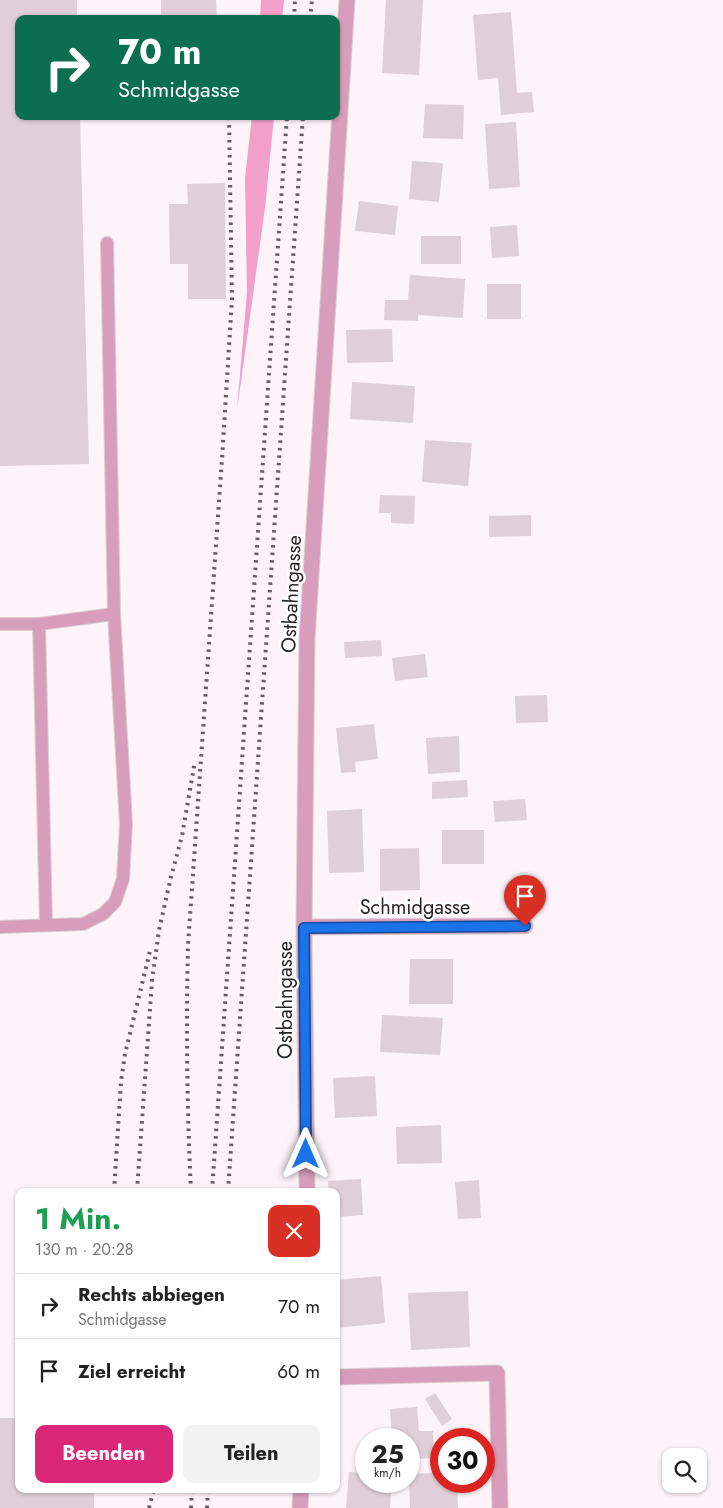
<!DOCTYPE html>
<html lang="de">
<head>
<meta charset="utf-8">
<style>
  :root { --surface:#fff; --page:#f2f2f2; --text:#222; --muted:#767676; --line:#e0e0e0; --accent:#db2777 }
  body { margin:0; font-family:Jost,sans-serif; background:var(--page); color:var(--text); height:100vh; display:flex; flex-direction:column; font-size:19px; white-space:nowrap }
  * { box-sizing:border-box; margin:0 }
  p { font-size:16px; color:var(--muted) }
  .icon { flex:none; width:28px; height:28px; fill:none; stroke:currentColor; stroke-width:2; stroke-linecap:round; stroke-linejoin:round }
  .map { position:relative; flex:1; overflow:hidden }
  .side { position:absolute; left:15px; top:1188px; width:325px; height:305px; display:flex; flex-direction:column; background:var(--surface); border-radius:10px; box-shadow:0 1px 4px #0004 }
  .side>* { flex:none }
  .hud { position:absolute; left:15px; top:15px; width:325px; height:105px; border-radius:10px; box-shadow:0 1px 4px #0004; background:#0b6e4f; color:#fff; overflow:hidden }
  .tools { position:absolute; left:662px; top:1448px; display:grid; gap:10px }
  .tools a { display:grid; place-items:center; width:45px; height:45px; border-radius:10px; background:var(--surface); box-shadow:0 1px 4px #0004; font-size:25px }
  .speed { position:absolute; left:355px; top:1428px; display:flex; gap:10px; font-size:25px; font-weight:700; text-align:center }
  .speed>* { display:grid; place-content:center; width:65px; height:65px; border-radius:50%; background:var(--surface); box-shadow:0 1px 4px #0004; line-height:1 }
  .speed small { font-size:12px; font-weight:400 }
  .speed .limit { border:8px solid #d22; background:#fff; color:#111 }
  .pin { position:absolute; display:grid; place-items:center; width:42px; height:42px; color:#fff; margin:-51px -21px; border-radius:50% 50% 50% 0; rotate:-45deg; box-shadow:0 0 5px #0007 }
  .pin .icon { rotate:45deg }
  .me { position:absolute; width:55px; margin:-28px; rotate:0deg; stroke-linejoin:round; filter:drop-shadow(0 0 4px #0008) }
  .turn { display:flex; align-items:center; gap:18px; height:105px; padding:0 20px; font-size:22px }
  .turn .icon { width:65px; height:65px; stroke-width:2.5 }
  .turn b { display:block; font-size:35px; line-height:42px }
  .round { display:grid; place-items:center; flex:none; width:52px; height:52px; border-radius:10px; background:var(--page) }
  .summary { display:flex; align-items:center; justify-content:space-between; height:85px; padding:0 20px }
  h1 { font-size:30px; font-weight:700; line-height:38px; color:#1e9e55 }
  .button { display:flex; gap:10px; margin-top:auto; padding:10px 20px }
  .button a { flex:1; height:58px; border-radius:10px; background:var(--accent); color:#fff; font-size:20px; font-weight:700; line-height:58px; text-align:center }
  .button a+a { background:var(--page); color:var(--text) }
  ul { padding:0; list-style:none }
  li { display:flex; align-items:center; gap:15px; height:65px; padding:0 20px; border-top:1px solid var(--line) }
  li div { flex:1 }
  li b { display:block; font-size:19px }
  li em { font-style:normal }
  .map>svg:first-child { display:block }
  .forest { fill:#f29fca }
  .building { fill:#e0cfd7 }
  .lines { fill:none; stroke-linecap:round; stroke-linejoin:round }
  .lane-casing { stroke:#d7ced2; stroke-width:14 }
  .street-casing { stroke:#d7ced2; stroke-width:17 }
  .lane { stroke:#d79dba; stroke-width:12 }
  .street { stroke:#d79dba; stroke-width:15 }
  .rail { stroke:#635c60; stroke-width:4; stroke-dasharray:2.5 5; stroke-linecap:butt }
  .route-casing { stroke:#114b97; stroke-width:12 }
  .route { stroke:#1a73e8; stroke-width:9 }
  .labels { text-anchor:middle; stroke-width:5; stroke-linejoin:round; paint-order:stroke }
  .street-label { font-size:20px; fill:#292326; stroke:#fff }
</style>
</head>
<body>
<div class="map">
<svg width="723" height="1508" viewBox="0 0 723 1508">
  <rect width="100%" height="100%" fill="#fdf3f8"/>
  <!-- forest -->
  <path class="forest" d="M261 0H284L282 19H260Z
    M252 116H274L265 208 237 410 247 292 245 178Z"/>
  <!-- building -->
  <path class="building" d="M0 0H77V19H19V116H80L89 464 0 466Z
    M161 0H216L217 19H161Z
    M386 0H423L419 75 382 73Z
    M511 12 517 93 532 92 534 112 501 115 498 78 478 80 473 15Z
    M425 104 464 105 463 139 423 138Z
    M516 122 520 187 489 189 485 124Z
    M412 161 443 163 439 202 409 199Z
    M225 183 226 299H188V264H170L169 204H188L187 184Z
    M359 201 398 206 395 235 355 231Z
    M517 225 519 256 492 258 490 227Z
    M421 236H461V264H421Z
    M410 275 465 279 463 318 418 315V321L384 320 385 300H408Z
    M487 284H521V319H487Z
    M392 329 393 362 347 363 346 330Z
    M352 382 415 386 413 423 350 419Z
    M425 440 472 443 468 486 422 482Z
    M380 495 415 496 414 524 391 523V513H379Z
    M531 515V536L489 537V516Z
    M381 640 382 656 345 658 344 642Z
    M425 654 428 677 395 681 392 658Z
    M547 695 548 722 516 723 515 696Z
    M374 724 378 759 355 762 356 772 341 773 336 728Z
    M459 736 460 772 428 774 426 738Z
    M467 780 468 797 432 799V782Z
    M525 799 527 820 495 822 493 801Z
    M362 809 364 872 329 873 327 811Z
    M442 830H484V864H442Z
    M419 848 420 890 380 891V849Z
    M410 959H453V1004H409Z
    M382 1015 443 1018 440 1055 380 1052Z
    M375 1076 377 1116 335 1118 333 1078Z
    M441 1125 442 1163 397 1164 396 1127Z
    M361 1179 363 1215 336 1217V1191H329L328 1181Z
    M479 1180 481 1218 458 1219 455 1182Z
    M381 1276 385 1323 336 1328V1280Z
    M468 1291 470 1347 411 1350 408 1293Z
    M435 1393 452 1419 442 1426 425 1399Z
    M417 1407 419 1431H433L434 1458 409 1459V1439H392L390 1409Z
    M0 1418H19V1489H94V1508H0Z
    M349 1472 366 1473V1481H392L390 1508H346Z
    M441 1473V1481H457L458 1508H410L409 1474Z"/>
  <g class="lines">
    <defs>
      <path id="lane" d="M0 624H39L114 614 107 243
        M39 624 46 925
        M0 927 83 924 103 914 115 902 123 879 126 824 114 614"/>
      <path id="street" d="M304 927 525 926
        M307 1191 304 927 307 639 347 0
        M336 1377 497 1373 500 1508
        M300 1508 301 1489"/>
    </defs>
    <!-- lane casing -->
    <use href="#lane" class="lane-casing"/>
    <!-- street casing -->
    <use href="#street" class="street-casing"/>
    <!-- lane -->
    <use href="#lane" class="lane"/>
    <!-- street -->
    <use href="#street" class="street"/>
    <!-- rail -->
    <path class="rail" d="M294 19 295 0
      M310 19 312 0
      M114 1191 121 1082 125 1054 150 951
      M137 1191 152 981 159 930 171 877 182 836 195 761
      M191 1191C187 1109 186 1028 188 945L222 459 232 299 229 116
      M212 1191 287 116
      M228 1191 303 116
      M149 1508 154 1489
      M191 1508 192 1489
      M207 1508 208 1489"/>
  </g>
  <g class="lines">
    <defs>
      <path id="route" d="M306 1154 304 928 525 926"/>
    </defs>
    <!-- route casing -->
    <use href="#route" class="route-casing"/>
    <!-- route -->
    <use href="#route" class="route"/>
  </g>
  <g class="labels">
    <!-- street labels -->
    <g class="street-label">
      <text transform="translate(291 594) rotate(-87)" y="7">Ostbahngasse</text>
      <text x="415" y="914">Schmidgasse</text>
      <text transform="translate(285 1000) rotate(-90)" y="7">Ostbahngasse</text>
    </g>
  </g>
</svg>
<div class="tools">
<a><svg class="icon" aria-label="search" viewBox="0 0 24 24"><circle cx="10" cy="10" r="6"/><path d="M15 15l6 6"/></svg></a>
</div>
<div class="speed"><div>25<small>km/h</small></div><div class="limit">30</div></div>
<div class="pin" style="left:525px;top:926px;background:#d93025"><svg class="icon" aria-label="arrive" viewBox="0 0 24 24"><path d="M6 21V4h12l-3 4 3 4H6"/></svg></div>
<svg class="me" style="left:306px;top:1154px" viewBox="-20 -20 40 40"><path d="M0-17L14 15 0 8-14 15z" fill="#1a73e8" stroke="#fff" stroke-width="4"/></svg>
<div class="hud">
<div class="turn"><svg class="icon" aria-label="right" viewBox="0 0 24 24"><path d="M7 20v-9h11M14 6l5 5-5 5"/></svg><div><b>70 m</b>Schmidgasse</div></div>
</div>
<section class="side">
<div class="summary"><div><h1>1 Min.</h1><p>130 m · 20:28</p></div><a class="round" style="background:#d93025;color:#fff"><svg class="icon" aria-label="close" viewBox="0 0 24 24"><path d="M6 6l12 12M18 6L6 18"/></svg></a></div>
<ul>
<li><svg class="icon" aria-label="right" viewBox="0 0 24 24"><path d="M7 20v-9h11M14 6l5 5-5 5"/></svg><div><b>Rechts abbiegen</b><p>Schmidgasse</p></div><em>70 m</em></li>
<li><svg class="icon" aria-label="arrive" viewBox="0 0 24 24"><path d="M6 21V4h12l-3 4 3 4H6"/></svg><div><b>Ziel erreicht</b></div><em>60 m</em></li>
</ul>
<div class="button"><a>Beenden</a><a>Teilen</a></div>
</section>
</div>
</body>
</html>
